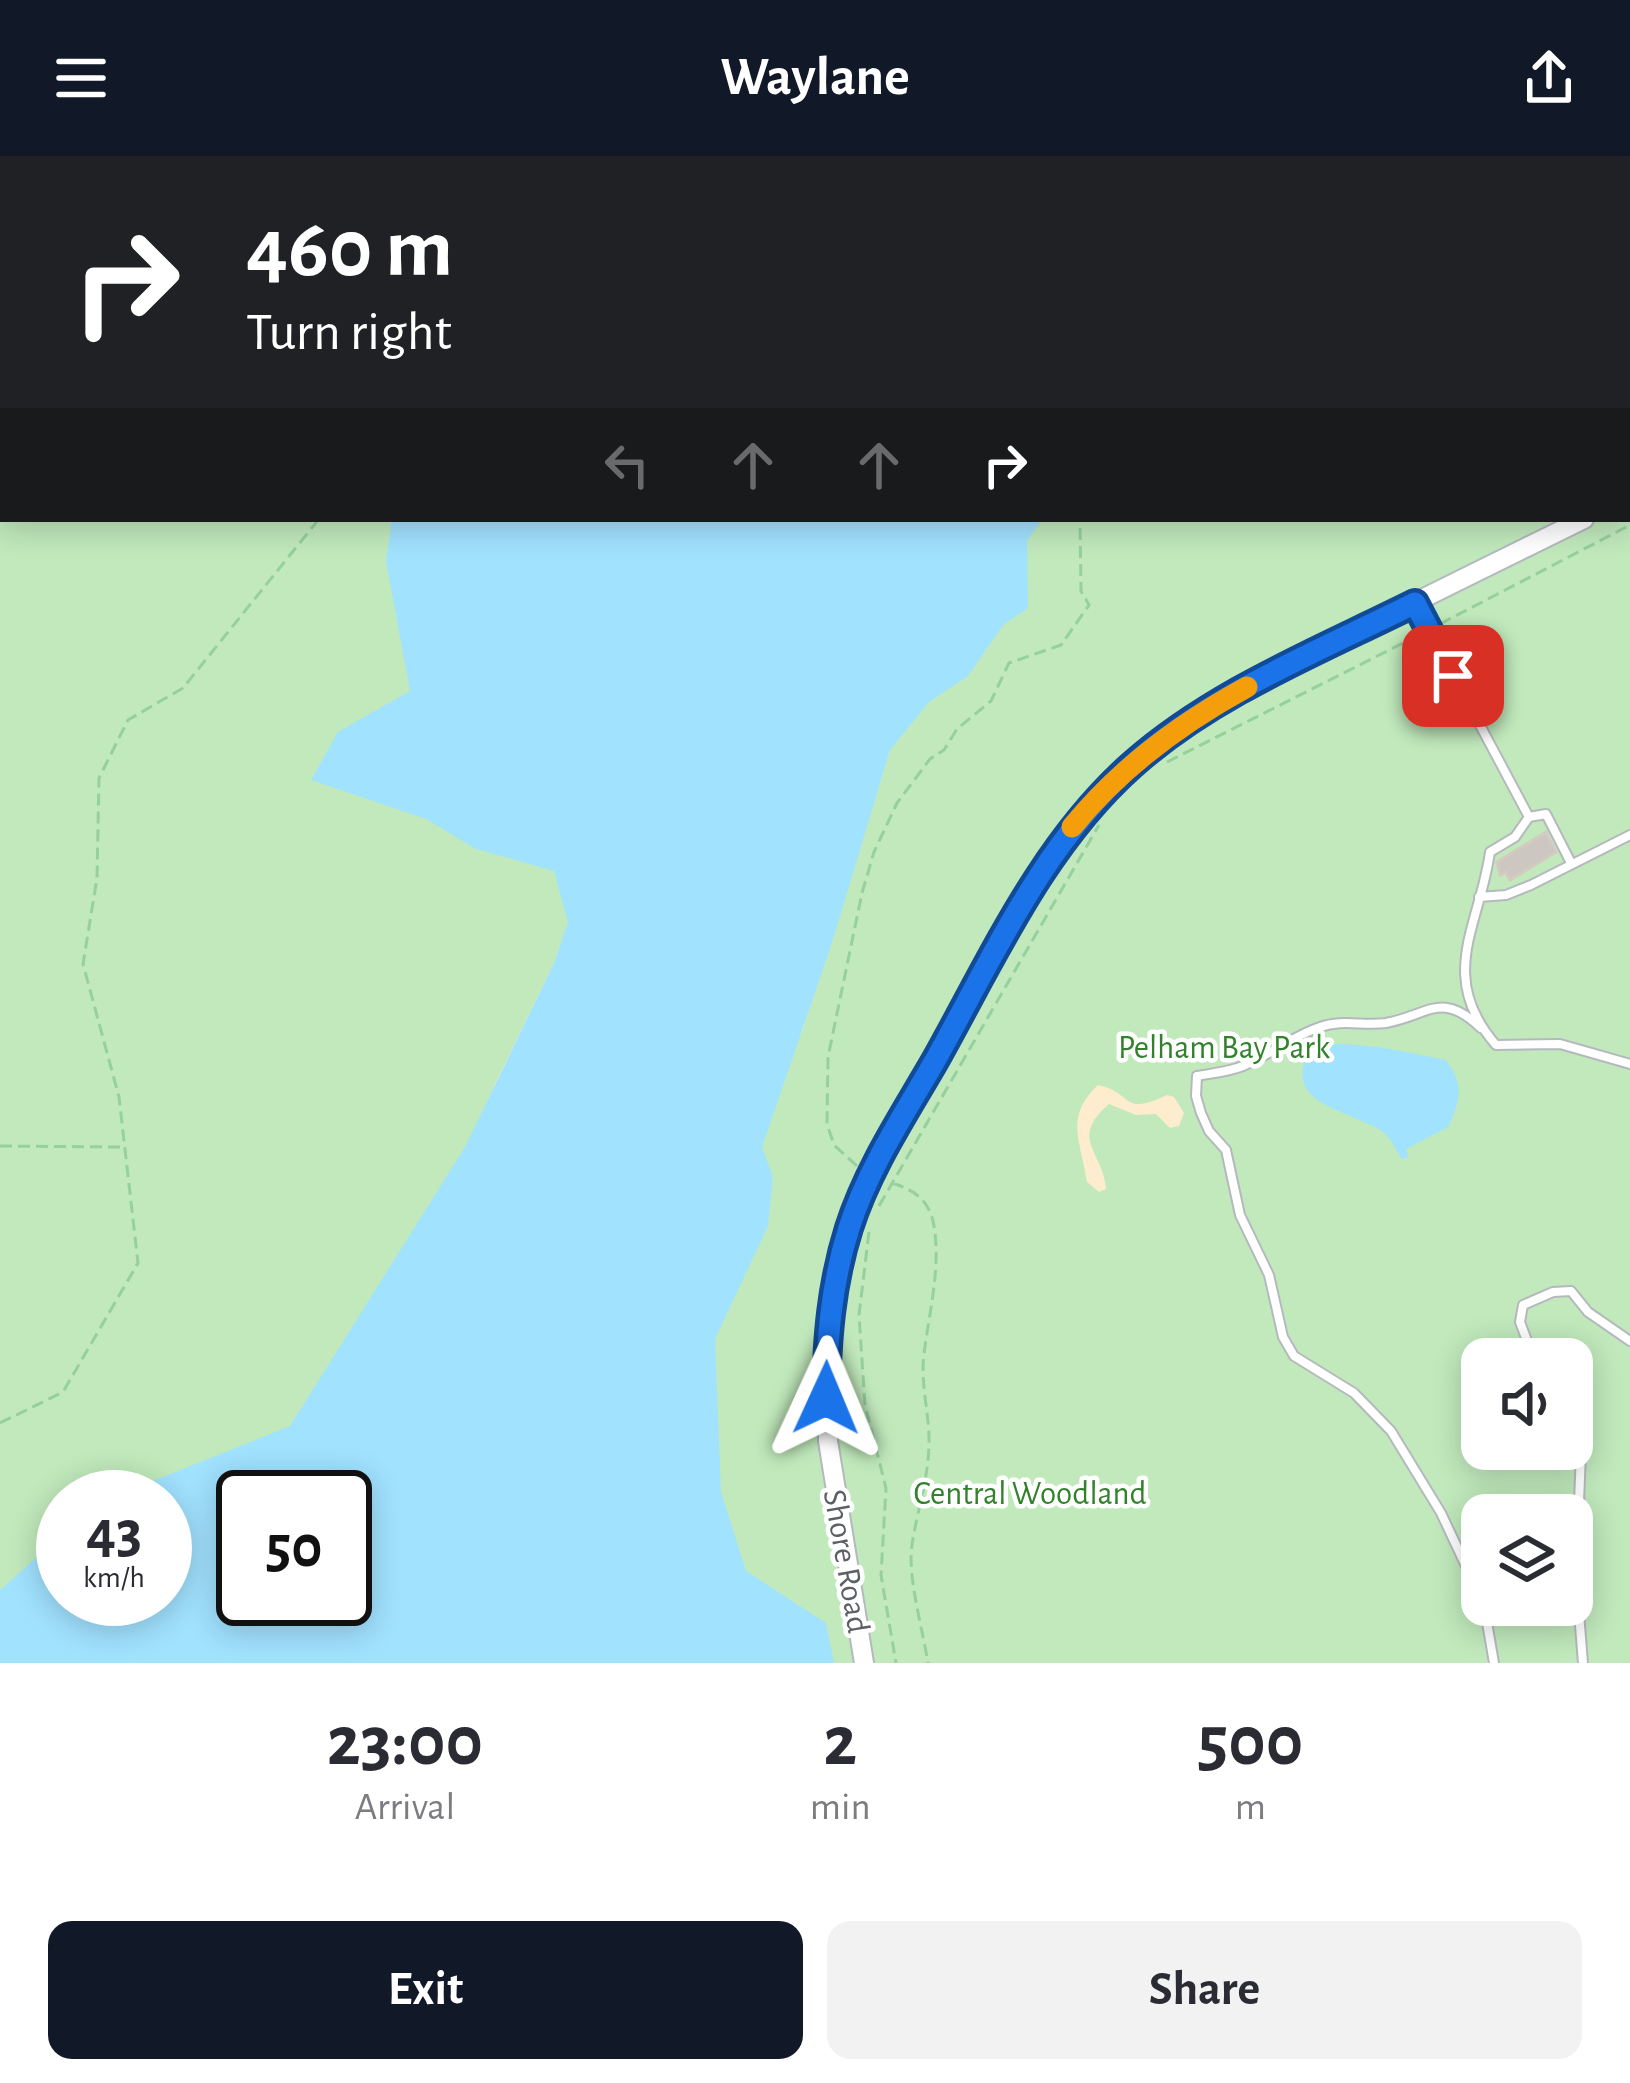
<!DOCTYPE html>
<html lang="en">
<head>
<meta charset="utf-8">
<style>
  :root { --surface:#fff; --page:#f2f2f3; --text:#2b2b33; --muted:#7c7c81; --accent:#111827 }
  body { margin:0; font-family:"Alegreya Sans",sans-serif; background:var(--page); color:var(--text); height:100vh; display:flex; flex-direction:column; font-size:45px; white-space:nowrap }
  * { box-sizing:border-box; margin:0 }
  p { font-size:39px; color:var(--muted) }
  .icon { flex:none; width:66px; height:66px; fill:none; stroke:currentColor; stroke-width:2; stroke-linecap:round; stroke-linejoin:round }
  .map { position:relative; height:1507px; overflow:hidden }
  .side { display:flex; flex-direction:column; background:var(--surface); flex:1 }
  .side>* { flex:none }
  .banner { position:absolute; left:0px; top:0px; width:1632px; height:366px; box-shadow:0 6px 30px #0003; background:#202124; color:#fff; overflow:hidden }
  .tools { position:absolute; left:1461px; top:1182px; display:grid; gap:24px }
  .tools a { display:grid; place-items:center; width:132px; height:132px; border-radius:24px; background:var(--surface); box-shadow:0 6px 30px #0003; font-size:60px }
  .speed { position:absolute; left:36px; top:1314px; display:flex; gap:24px; font-size:60px; font-weight:700; text-align:center }
  .speed>* { display:grid; place-content:center; width:156px; height:156px; border-radius:50%; background:var(--surface); box-shadow:0 6px 30px #0003; line-height:1 }
  .speed small { font-size:30px; font-weight:400 }
  .speed .limit { border:6px solid #111; border-radius:18px; background:#fff; color:#111 }
  .pin { position:absolute; display:grid; place-items:center; width:102px; height:102px; color:#fff; margin:-51px; border-radius:24px; box-shadow:0 6px 18px #0006 }
  .me { position:absolute; width:132px; margin:-66px; rotate:1deg; stroke-linejoin:round; filter:drop-shadow(0 0 9px #0008) }
  .turn { display:flex; align-items:center; gap:42px; height:252px; padding:0 48px; font-size:54px }
  .turn .icon { width:156px; height:156px; stroke-width:2.5 }
  .turn b { display:block; font-size:84px; line-height:102px }
  .lanes { display:flex; align-items:center; height:114px; padding:0 48px; background:#0003; justify-content:center; gap:60px; direction:ltr }
  .lanes .off { opacity:.35 }
  .eta { display:flex; justify-content:space-evenly; align-items:center; height:204px; text-align:center }
  .eta b { font-size:72px; font-weight:600; line-height:84px }
  .primary-button { display:flex; gap:24px; margin-top:auto; padding:24px 48px }
  .primary-button a { flex:1; height:138px; border-radius:24px; background:var(--accent); color:#fff; font-size:48px; font-weight:600; line-height:138px; text-align:center }
  .primary-button a+a { background:var(--page); color:var(--text) }
  header { display:flex; justify-content:space-between; align-items:center; height:156px; padding:0 48px; background:var(--accent); color:#fff; font-size:54px; font-weight:600 }
  .map>svg:first-child { display:block }
  .green { fill:#c1e9bc; fill-rule:evenodd }
  .sand { fill:#feecce }
  .water { fill:#a1e2ff; fill-rule:evenodd }
  .building { fill:#ccc7c1; stroke:#d4cbc0; stroke-width:3 }
  .lines { fill:none; stroke-linecap:round; stroke-linejoin:round }
  .service-casing { stroke:#b5b9be; stroke-width:12 }
  .secondary-casing { stroke:#b4b9be; stroke-width:22 }
  .path { stroke:#96d09f; stroke-width:3; stroke-dasharray:12 6; stroke-linecap:butt }
  .service { stroke:#fff; stroke-width:8 }
  .secondary { stroke:#fff; stroke-width:18 }
  .route-casing { stroke:#114b97; stroke-width:30 }
  .route { stroke:#1a73e8; stroke-width:21 }
  .slow { stroke:#f59e0b; stroke-width:21 }
  .labels { text-anchor:middle; stroke-width:9; stroke-linejoin:round; paint-order:stroke }
  .park-label { font-size:33px; fill:#32822c; stroke:#fff }
  .street-label { font-size:33px; fill:#5a6064; stroke:#fff }
</style>
</head>
<body>
<header><svg class="icon" aria-label="menu" viewBox="0 0 24 24"><path d="M4 6h16M4 12h16M4 18h16"/></svg>Waylane<svg class="icon" aria-label="share" viewBox="0 0 24 24"><path d="M12 15V3M7 8l5-5 5 5M5 13v7h14v-7"/></svg></header>
<div class="map">
<svg width="1630" height="1507" viewBox="0 0 1630 1507">
  <rect width="100%" height="100%" fill="#efeae2"/>
  <!-- green -->
  <path class="green" d="M0 0H647L3 3V363H631L616 631 554 807 495 928 407 1162 243 1341 133 1507H0ZM63 1341H165V1443H63Z
    M1087 0H1630V1507H626L721 983 802 876 890 594 968 363H1629V3H1085ZM1482 1203H1572V1293H1482ZM1482 1359H1572V1449H1482Z"/>
  <!-- sand -->
  <path class="sand" d="M1098 929C1135 937 1120 961 1167 939L1174 941 1184 957 1179 970 1170 972 1156 958 1136 959 1109 948C1068 983 1104 996 1106 1033L1099 1036 1087 1026C1081 984 1064 961 1098 929Z"/>
  <!-- water -->
  <path class="water" d="M411 0H1174L1173 3Z
    M392 363H1043L1027 384 1028 452 1003 469 968 520 929 546 890 594 831 790 762 991 773 1021 768 1070 715 1183 721 1336 746 1415 826 1467 834 1507H0V1434L63 1378V1443H165V1341H113L290 1270 465 991 554 807 568 766 554 715 476 693 426 663 311 624 338 576 410 535 386 405ZM243 1341H345V1443H243Z
    M1334 888C1371 888 1408 896 1445 904 1465 926 1460 947 1448 971L1406 993 1408 1001 1402 1003C1394 992 1392 982 1380 974 1348 954 1283 948 1308 897Z"/>
  <!-- building -->
  <path class="building" d="M1546 676 1556 696 1510 724 1506 716 1500 719 1497 706Z"/>
  <g class="lines">
    <defs>
      <path id="service" d="M1417 451 1529 661
        M1571 707 1546 658 1529 661 1515 681 1490 696C1480 769 1436 820 1496 889L1560 888 1630 908
        M1479 741 1506 739 1531 729 1630 679
        M1481 872C1441 834 1429 859 1386 867 1363 870 1342 863 1320 871 1293 880 1270 899 1243 910 1228 916 1213 917 1197 920L1196 940 1201 957 1209 975 1226 994 1240 1059 1269 1119 1283 1181 1294 1200 1354 1237 1391 1275 1441 1357 1482 1444
        M1534 1203 1520 1166 1523 1149 1553 1136 1571 1135 1588 1156 1630 1185
        M1572 1277 1581 1297 1576 1419 1583 1507
        M1484 1449 1494 1507"/>
      <path id="secondary" d="M1629 342 1630 341
        M864 1507 828 1285 827 1195 838 1108 871 1018 1061 686C1144 581 1236 537 1352 478 1429 439 1507 401 1584 363"/>
    </defs>
    <!-- service casing -->
    <use href="#service" class="service-casing"/>
    <!-- secondary casing -->
    <use href="#secondary" class="secondary-casing"/>
    <!-- path -->
    <path class="path" d="M387 3 388 0
      M1476 3 1480 0
      M1440 468 1630 369
      M1167 606 1421 478
      M0 990 123 991
      M857 1010 834 989 827 968 828 901 862 737 874 696 897 647 930 603 944 594 957 573 991 545 1009 507 1061 489 1089 449 1081 435 1080 363
      M892 1027C915 1034 930 1045 934 1070 941 1112 929 1157 924 1198 920 1229 930 1259 929 1289 928 1325 917 1355 912 1389 907 1419 923 1475 928 1507
      M879 1050 1099 669
      M869 1076 859 1159 865 1249 886 1332 881 1419 896 1507
      M0 1267 63 1236 138 1107 119 941 83 808 97 722 99 622 128 564 183 532 319 363"/>
    <!-- service -->
    <use href="#service" class="service"/>
    <!-- secondary -->
    <use href="#secondary" class="secondary"/>
  </g>
  <g class="lines">
    <defs>
      <path id="route" d="M826 1242C827 1183 831 1129 849 1072 868 1012 905 957 936 903 993 801 1043 688 1132 609 1213 537 1319 495 1415 447L1453 520"/>
    </defs>
    <!-- route casing -->
    <use href="#route" class="route-casing"/>
    <!-- route -->
    <use href="#route" class="route"/>
    <!-- slow -->
    <path class="slow" d="M1072 671C1120 612 1181 567 1247 531"/>
  </g>
  <g class="labels">
    <!-- park labels -->
    <g class="park-label">
      <text x="1224" y="902">Pelham Bay Park</text>
      <text x="1030" y="1348">Central Woodland</text>
    </g>
    <!-- street labels -->
    <g class="street-label">
      <text transform="translate(848 1405) rotate(80)" y="12">Shore Road</text>
    </g>
  </g>
</svg>
<div class="tools">
<a><svg class="icon" aria-label="sound" viewBox="0 0 24 24"><path d="M4 9h4l5-4v14l-5-4H4zM17 9q2 3 0 6"/></svg></a>
<a><svg class="icon" aria-label="layers" viewBox="0 0 24 24"><path d="M12 4l9 5-9 5-9-5zM3 14l9 5 9-5"/></svg></a>
</div>
<div class="speed"><div>43<small>km/h</small></div><div class="limit">50</div></div>
<div class="pin" style="left:1453px;top:520px;background:#d93025"><svg class="icon" aria-label="arrive" viewBox="0 0 24 24"><path d="M6 21V4h12l-3 4 3 4H6"/></svg></div>
<svg class="me" style="left:826px;top:1242px" viewBox="-20 -20 40 40"><path d="M0-17L14 15 0 8-14 15z" fill="#1a73e8" stroke="#fff" stroke-width="4"/></svg>
<div class="banner">
<div class="turn"><svg class="icon" aria-label="right" viewBox="0 0 24 24"><path d="M7 20v-9h11M14 6l5 5-5 5"/></svg><div><b>460 m</b>Turn right</div></div>
<div class="lanes"><svg class="icon off" aria-label="left" viewBox="0 0 24 24"><path d="M17 20v-9H6M10 6l-5 5 5 5"/></svg><svg class="icon off" aria-label="ahead" viewBox="0 0 24 24"><path d="M12 20V5M6 11l6-6 6 6"/></svg><svg class="icon off" aria-label="ahead" viewBox="0 0 24 24"><path d="M12 20V5M6 11l6-6 6 6"/></svg><svg class="icon" aria-label="right" viewBox="0 0 24 24"><path d="M7 20v-9h11M14 6l5 5-5 5"/></svg></div>
</div>
</div>
<section class="side">
<div class="eta">
<div><b>23:00</b><p>Arrival</p></div>
<div><b>2</b><p>min</p></div>
<div><b>500</b><p>m</p></div>
</div>
<div class="primary-button"><a>Exit</a><a>Share</a></div>
</section>
</body>
</html>
